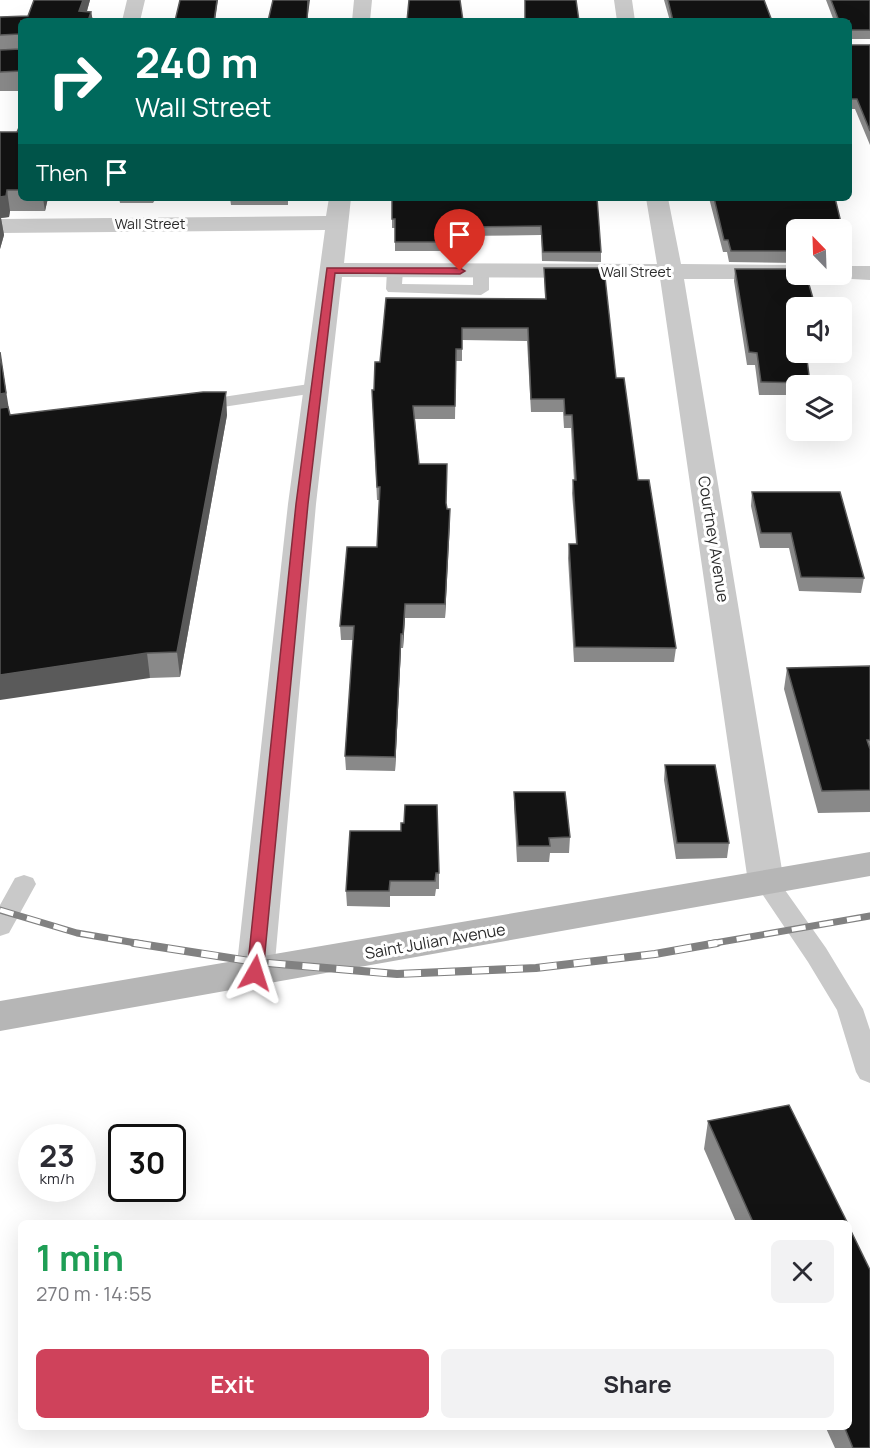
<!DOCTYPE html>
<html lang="en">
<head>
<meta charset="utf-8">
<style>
  :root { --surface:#fff; --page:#f2f2f3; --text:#2b2b33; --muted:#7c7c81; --accent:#cf425b }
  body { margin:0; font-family:Manrope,sans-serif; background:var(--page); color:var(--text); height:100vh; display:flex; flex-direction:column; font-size:22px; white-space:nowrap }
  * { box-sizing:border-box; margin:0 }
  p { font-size:20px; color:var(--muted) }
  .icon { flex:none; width:33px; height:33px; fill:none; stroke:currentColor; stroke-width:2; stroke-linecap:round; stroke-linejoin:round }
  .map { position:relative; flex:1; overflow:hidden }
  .drawer { position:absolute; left:18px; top:1220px; width:834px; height:210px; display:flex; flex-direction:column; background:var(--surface); border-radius:9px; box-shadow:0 6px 24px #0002 }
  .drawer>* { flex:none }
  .hud { position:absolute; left:18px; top:18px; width:834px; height:183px; border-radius:9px; box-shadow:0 6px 24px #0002; background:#00695c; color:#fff; overflow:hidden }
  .needle { width:39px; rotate:337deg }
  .controls { position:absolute; left:786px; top:219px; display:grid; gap:12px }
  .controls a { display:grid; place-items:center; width:66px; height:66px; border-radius:9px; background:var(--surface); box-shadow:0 6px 24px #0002; font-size:30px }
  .speed { position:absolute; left:18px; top:1124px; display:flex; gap:12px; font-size:30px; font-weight:700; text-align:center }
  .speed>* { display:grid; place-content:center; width:78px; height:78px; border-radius:50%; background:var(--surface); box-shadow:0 6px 24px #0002; line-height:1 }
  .speed small { font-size:15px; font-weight:400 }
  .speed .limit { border:3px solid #111; border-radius:9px; background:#fff; color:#111 }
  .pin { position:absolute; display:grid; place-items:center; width:51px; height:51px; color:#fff; margin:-62px -26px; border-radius:50% 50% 50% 0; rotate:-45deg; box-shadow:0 0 6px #0007 }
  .pin .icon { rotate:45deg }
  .me { position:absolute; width:66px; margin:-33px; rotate:6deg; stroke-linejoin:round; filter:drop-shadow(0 0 4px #0008) }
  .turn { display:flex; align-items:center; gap:21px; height:126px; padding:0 18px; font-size:27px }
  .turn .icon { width:78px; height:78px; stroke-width:2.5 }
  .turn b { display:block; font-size:42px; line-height:51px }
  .then { display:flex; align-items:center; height:57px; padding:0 18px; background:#0003; gap:12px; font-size:22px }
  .round { display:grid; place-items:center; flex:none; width:63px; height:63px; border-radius:9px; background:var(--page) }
  .summary { display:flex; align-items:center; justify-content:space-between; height:102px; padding:0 18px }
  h1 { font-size:36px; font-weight:700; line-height:45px; color:#1e9e55 }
  .primary-button { display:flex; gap:12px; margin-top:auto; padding:12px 18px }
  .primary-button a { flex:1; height:69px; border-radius:9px; background:var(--accent); color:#fff; font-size:24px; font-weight:700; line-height:69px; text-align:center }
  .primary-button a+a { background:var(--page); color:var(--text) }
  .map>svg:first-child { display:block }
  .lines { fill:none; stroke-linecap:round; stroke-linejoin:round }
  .lane { fill:#c9c9c9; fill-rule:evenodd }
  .street { fill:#c9c9c9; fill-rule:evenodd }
  .secondary { fill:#b6b6b6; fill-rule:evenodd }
  .rail-far1-casing { stroke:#818181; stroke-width:7 }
  .rail-casing { stroke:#818181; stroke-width:8 }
  .rail-far1 { stroke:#fff; stroke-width:4.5; stroke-dasharray:14; stroke-linecap:butt }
  .rail { stroke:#fff; stroke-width:6; stroke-dasharray:17; stroke-linecap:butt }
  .wall { fill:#898989 }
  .shaded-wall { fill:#5a5a5a }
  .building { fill:#131313; stroke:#5a5a5a; stroke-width:1.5 }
  .route { fill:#cf425b; stroke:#872b3b; stroke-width:1.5 }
  .labels { text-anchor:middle; stroke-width:6; stroke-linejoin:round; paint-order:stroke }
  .far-street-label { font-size:14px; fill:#2c2c2c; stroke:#fff }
  .street-label { font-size:16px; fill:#2c2c2c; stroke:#fff }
</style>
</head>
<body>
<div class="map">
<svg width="870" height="1448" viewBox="0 0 870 1448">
  <rect width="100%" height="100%" fill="#fff"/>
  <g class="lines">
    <!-- lane -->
    <path class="lane" d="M395 266 403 271 402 284 473 285V271L475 268H487L489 271V290L481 295 388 292 386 289 387 271Z
      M316 383 322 384 325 388 322 392 196 411 190 410 187 406 190 402 196 401Z
      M766 873 775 876 826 948 863 1009 870 1030V1083L860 1079 856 1072 837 1010 808 962 754 882 757 876Z
      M24 875 33 878 36 884 9 933 0 936V905L15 878Z"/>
    <!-- street -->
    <path class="street" d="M127 0H145L140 21H122Z
      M354 0H372L370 21H352Z
      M614 0H632L635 21H617Z
      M329 198H351L344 263 657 264 646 198H668L681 264 796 265V274H806L796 279H684L784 882 779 891 766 895 753 891 748 882 660 278 342 277 316 504 274 973 268 983 255 987 242 983 236 973 288 504 325 230 0 233V219L326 216Z
      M842 266H870V280L834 278 831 274H842Z"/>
    <!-- secondary -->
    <path class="secondary" d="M870 852V876L0 1031V1001Z"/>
    <defs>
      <path id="rail-far1" d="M0 910 77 933 142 944
        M709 944 870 916"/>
      <path id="rail" d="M134 943 256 962 397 974 536 968 655 954 717 943"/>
    </defs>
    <!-- rail-far1 casing -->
    <use href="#rail-far1" class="rail-far1-casing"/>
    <!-- rail casing -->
    <use href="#rail" class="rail-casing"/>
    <!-- rail-far1 -->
    <use href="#rail-far1" class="rail-far1"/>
    <!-- rail -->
    <use href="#rail" class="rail"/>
  </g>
  <!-- wall -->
  <path class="wall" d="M34 0H90L87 11 91 12 93 21H21V91H0V17L28 16Z
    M664 0H764L772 21H670Z
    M826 0H870V39H849V21H834Z
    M849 45H870V145L855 109H849Z
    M21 123V198H48L45 211H10L9 217 1 218 4 235 0 249V132H17Z
    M119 198H180L155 200 153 203H120Z
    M230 198H288V205H231Z
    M392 198H597L601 252V262L542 261 541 235 459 236V251H395V228H392Z
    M709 198H835L844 235 842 246V230H796V265V263L729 262 727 252H723Z
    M544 268 616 378 638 480 676 648 674 662H574L568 558 569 544H576L572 493 573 480H574L571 428H564L563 412H531L527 341 462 340V361H456L455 419H415L419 464 447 505V509H450L445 618H405L403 648H401L395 771 346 770 345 756 353 640H341L340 626 377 547 380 500H377L372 390H374L380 362 386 298 545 299Z
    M735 269 814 302 813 308H796L810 383 809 386H796V395H759L755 365H747L734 281Z
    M10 415H227L180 677 150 678Z
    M752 492 864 578 861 593 799 591 789 548H760L751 506Z
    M870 666V812L818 813 784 689 787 668Z
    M665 765 729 843 727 858 676 859 664 780Z
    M514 792 570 837 569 853H550L549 862H517L514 807Z
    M350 831 439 873V889H436L435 896H390V907L347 906 346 891Z
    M708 1121 847 1222H736L704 1149Z
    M825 1426H849L870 1448H835Z"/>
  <!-- shaded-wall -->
  <path class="shaded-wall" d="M83 0H90L84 21 79 11Z
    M217 0H218L215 21H214Z
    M308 0H310L307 21V5Z
    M91 12 93 21H88Z
    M7 190 10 211 9 217 1 218 4 235 0 249V197Z
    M43 198H48L45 211Z
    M0 352 10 416 0 417Z
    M226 392 227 415 180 677 177 652Z
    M450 509V522L445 618V604Z
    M405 604V618L403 648V634Z
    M401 634V648L395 771V757Z
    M147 653 150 678 0 700V675Z"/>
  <!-- building -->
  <path class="building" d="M34 0H83L79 11 91 12 88 21H21V71L0 72V50L20 49V34L0 35V17L28 16Z
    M180 0H217L214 21H175Z
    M273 0H308L307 21H268Z
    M409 0H460L463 21H407Z
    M525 0H576L579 21H525Z
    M668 0H764L772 21H673Z
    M831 0H870V30H849V21H839Z
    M849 45H870V131L857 99H849Z
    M21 123V190H7L6 196 0 197V132H17Z
    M392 198H597L601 252H543L541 226 459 227V242H395V219H392Z
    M714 198H835L844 235H842V230H796V233H795L796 237V251H731L728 240H724Z
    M544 268H604L616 378H624L638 480H649L676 648 575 647 569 544H577L573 480H576L572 415H565L564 399H531L528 328H462V349H456L455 406H413L419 464H447L446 503 447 509H450L445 604H405L403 634H401L395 757 345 756 354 626H340L347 547H377L380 487H377L372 390H374L375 362H380L386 298 546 299Z
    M735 269H796V274H806L814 302H800V308H796V352H806L810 383 761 382 757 353 749 352Z
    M0 352 6 393 0 394Z
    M203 392H226L177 652 147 653 0 675V408L8 407 10 415Z
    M752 492H840L864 578 801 577 791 533H761Z
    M870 666V740H867L870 749V790L822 791 787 668Z
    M665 765H715L729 843H677Z
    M514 792H565L570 837 549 838 550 846H518Z
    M405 805H437L439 873H436L435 881H390L389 891H346L350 831H401V823H404Z
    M789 1105 847 1222H753L708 1121Z
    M849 1227 870 1270V1448H853L844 1426H849Z"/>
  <!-- route -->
  <path class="route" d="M327 268H460L465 271 460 274 335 273 308 504 263 973 261 977H249L247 973 296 504Z"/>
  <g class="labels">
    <!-- far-street labels -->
    <g class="far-street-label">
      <text x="150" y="229">Wall Street</text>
      <text x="636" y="277">Wall Street</text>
    </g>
    <!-- street labels -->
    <g class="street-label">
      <text transform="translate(714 539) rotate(81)" y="6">Courtney Avenue</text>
      <text transform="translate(435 941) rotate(-10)" y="6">Saint Julian Avenue</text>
    </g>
  </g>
</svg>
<div class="controls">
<a><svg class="needle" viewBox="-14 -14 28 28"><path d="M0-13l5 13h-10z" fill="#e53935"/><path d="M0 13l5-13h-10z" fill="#7c7c81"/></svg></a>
<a><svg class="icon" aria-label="sound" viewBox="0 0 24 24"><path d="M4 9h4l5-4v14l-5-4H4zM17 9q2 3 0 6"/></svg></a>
<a><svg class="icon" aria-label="layers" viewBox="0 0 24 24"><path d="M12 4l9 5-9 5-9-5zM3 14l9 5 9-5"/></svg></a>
</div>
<div class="speed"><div>23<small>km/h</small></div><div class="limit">30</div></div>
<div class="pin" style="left:460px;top:271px;background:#d93025"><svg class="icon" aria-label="arrive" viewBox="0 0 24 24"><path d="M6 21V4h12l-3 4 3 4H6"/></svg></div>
<svg class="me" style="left:255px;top:973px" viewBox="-20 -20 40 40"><path d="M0-17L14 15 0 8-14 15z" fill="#cf425b" stroke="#fff" stroke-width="4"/></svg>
<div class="hud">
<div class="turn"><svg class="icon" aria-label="right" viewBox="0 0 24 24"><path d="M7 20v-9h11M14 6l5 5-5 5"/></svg><div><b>240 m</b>Wall Street</div></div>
<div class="then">Then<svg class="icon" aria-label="arrive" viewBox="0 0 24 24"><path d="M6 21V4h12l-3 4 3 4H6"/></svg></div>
</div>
<section class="drawer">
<div class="summary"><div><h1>1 min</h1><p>270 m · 14:55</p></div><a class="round"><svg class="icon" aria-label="close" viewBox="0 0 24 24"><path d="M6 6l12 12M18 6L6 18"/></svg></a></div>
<div class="primary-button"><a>Exit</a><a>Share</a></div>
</section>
</div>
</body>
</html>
